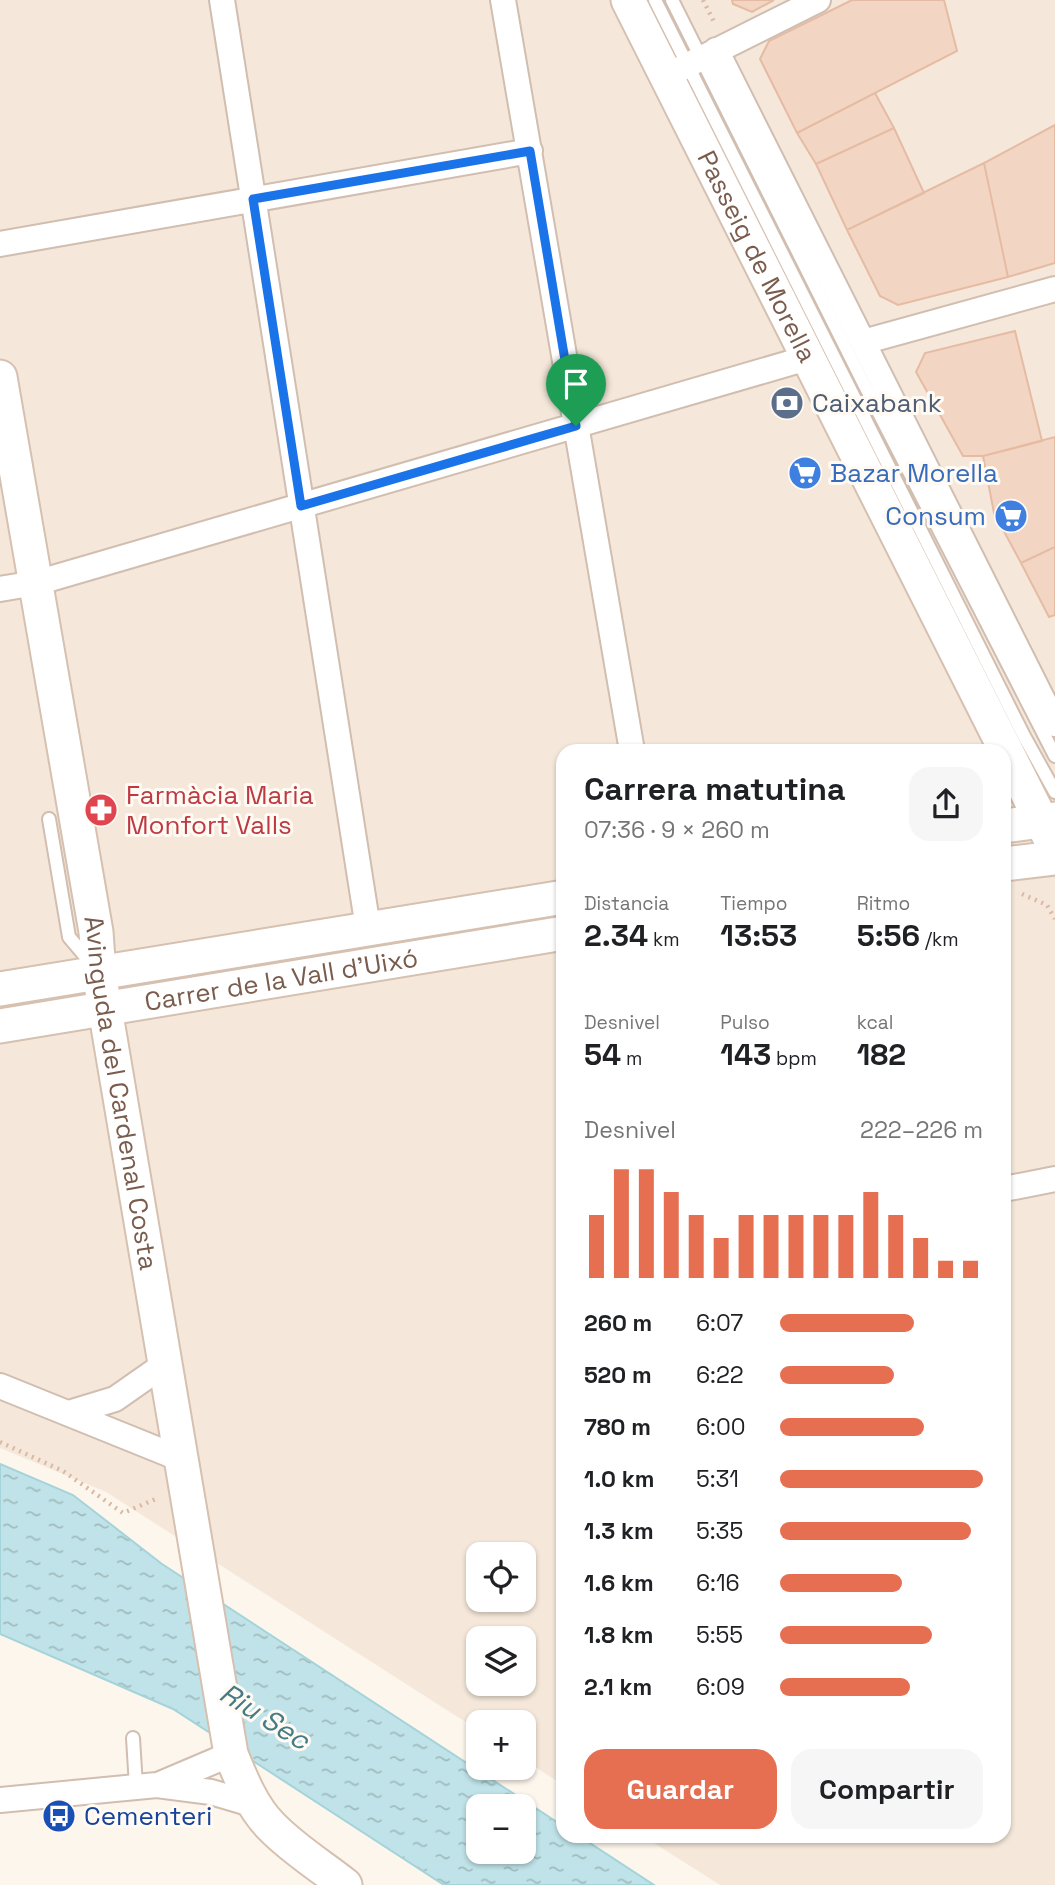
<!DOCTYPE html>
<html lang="es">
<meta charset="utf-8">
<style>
:root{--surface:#fff;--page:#f6f6f6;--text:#202124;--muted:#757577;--accent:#e76f51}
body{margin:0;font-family:"Space Grotesk",sans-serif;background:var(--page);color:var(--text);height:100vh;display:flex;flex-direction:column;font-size:26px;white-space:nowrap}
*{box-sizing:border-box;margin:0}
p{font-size:23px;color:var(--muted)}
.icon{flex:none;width:38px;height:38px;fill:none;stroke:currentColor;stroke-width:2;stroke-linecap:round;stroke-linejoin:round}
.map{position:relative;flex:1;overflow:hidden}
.drawer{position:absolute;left:556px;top:744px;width:455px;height:1099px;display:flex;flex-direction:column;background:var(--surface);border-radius:21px;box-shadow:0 2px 5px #0004}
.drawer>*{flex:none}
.controls{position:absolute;left:466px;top:1542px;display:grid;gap:14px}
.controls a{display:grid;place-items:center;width:70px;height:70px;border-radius:14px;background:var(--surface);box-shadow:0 2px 5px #0004;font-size:35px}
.pin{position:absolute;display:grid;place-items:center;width:60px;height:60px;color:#fff;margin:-72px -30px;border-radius:50% 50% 50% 0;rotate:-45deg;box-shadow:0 0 7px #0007}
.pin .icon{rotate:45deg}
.round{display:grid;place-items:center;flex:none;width:74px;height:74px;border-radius:21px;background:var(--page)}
.overview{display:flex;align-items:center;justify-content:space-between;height:119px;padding:0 28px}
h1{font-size:32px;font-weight:700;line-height:52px}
.stats{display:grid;grid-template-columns:repeat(3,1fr);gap:10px;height:119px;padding:7px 28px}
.stats div{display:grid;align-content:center}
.stats b{font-size:30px;font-weight:700}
.stats small{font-size:19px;font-weight:400}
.stats p{font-size:19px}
.chart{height:196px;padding:14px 28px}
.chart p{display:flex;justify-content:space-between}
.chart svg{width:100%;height:126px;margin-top:7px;stroke:var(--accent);stroke-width:6}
.button{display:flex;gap:14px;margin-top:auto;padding:14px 28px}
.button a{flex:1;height:80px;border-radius:21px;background:var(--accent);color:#fff;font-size:28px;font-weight:700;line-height:80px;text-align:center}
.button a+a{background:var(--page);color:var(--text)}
ul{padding:0 28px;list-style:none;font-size:23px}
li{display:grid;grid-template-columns:112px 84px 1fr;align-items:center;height:52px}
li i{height:18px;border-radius:9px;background:var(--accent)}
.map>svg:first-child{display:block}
.residential{fill:#f5e8da;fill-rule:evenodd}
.water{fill:url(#water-ripples);stroke:#a5d3da;stroke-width:2;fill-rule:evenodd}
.building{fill:#f3d5c3;stroke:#e6bba3;stroke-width:2}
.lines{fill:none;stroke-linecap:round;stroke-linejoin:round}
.lane-casing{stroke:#d1beb0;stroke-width:16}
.street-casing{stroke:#d1beb0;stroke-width:28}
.secondary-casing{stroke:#d6c0b0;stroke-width:37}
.path{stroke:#d9b8a5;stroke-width:4.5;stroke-dasharray:2 5;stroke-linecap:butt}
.lane{stroke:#fff;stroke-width:12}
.street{stroke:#fff;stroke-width:24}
.secondary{stroke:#fff;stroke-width:33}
.route-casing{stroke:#fff;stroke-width:14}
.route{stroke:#1a73e8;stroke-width:9}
.labels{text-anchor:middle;stroke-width:6;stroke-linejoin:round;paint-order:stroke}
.street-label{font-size:26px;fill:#7a5c4d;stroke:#fffaf3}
.service-label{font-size:26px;fill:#4e5e75;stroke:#fffaf3;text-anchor:start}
.shop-label{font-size:26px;fill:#366cbe;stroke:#fffaf3;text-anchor:start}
.health-label{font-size:26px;fill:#be3a42;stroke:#fffaf3;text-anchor:start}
.transit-label{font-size:26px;fill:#164399;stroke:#fffaf3;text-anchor:start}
.water-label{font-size:28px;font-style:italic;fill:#437c86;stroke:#fffaf3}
</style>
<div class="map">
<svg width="1055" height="1885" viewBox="0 0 1055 1885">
<defs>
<pattern id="water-ripples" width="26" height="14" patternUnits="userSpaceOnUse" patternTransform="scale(1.75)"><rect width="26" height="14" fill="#bfe3e8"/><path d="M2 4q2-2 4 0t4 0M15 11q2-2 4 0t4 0" fill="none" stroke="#a0bbbe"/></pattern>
</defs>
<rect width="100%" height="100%" fill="#fdf6ec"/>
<path class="residential" d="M0 0H1055V1885H720L643 1836H1004V751H564L563 1785 523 1759V1722H478V1730L106 1492 0 1448ZM478 1554H523V1600H478ZM478 1638H523V1684H478Z"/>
<path class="water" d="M0 1464 73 1495 162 1564 563 1826 564 1836H579L654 1885H444L173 1709 0 1634ZM478 1806H523V1852H478Z"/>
<path class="building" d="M732 0H774L752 12 733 4Z
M852 0H944L957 51 797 133 760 59 769 41Z
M875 93 894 128 816 164 797 133Z
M1055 125V263L1008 277 984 163Z
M894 128 924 193 847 230 816 164Z
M984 163 1008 277 898 305 880 296 847 230Z
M1015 331 1042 441 983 456H963L916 372 925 353Z
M1055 437V547L1021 563 994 513 983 456Z
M1055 547V615L1049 617 1021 563Z"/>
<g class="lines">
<defs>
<path id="lane" d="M655 0 1024 736 1055 792
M672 0 862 380 1055 756
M49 819 69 937 91 963
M133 1738 136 1786"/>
<path id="street" d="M222 0 368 928
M503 0 632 751
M716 50 1055 724
M666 76 818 0
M0 244 530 151
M863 342 1055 289
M0 589 36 583 807 358
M1004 1189 1055 1179
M0 1386 181 1459
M69 1413 115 1399 165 1364
M158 1785 231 1754
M0 1800 157 1785 211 1792 255 1805"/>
<g id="secondary">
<path id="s1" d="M628 0 1055 848"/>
<path id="s2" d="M0 377 96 932 99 973 231 1754C241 1779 252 1807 271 1826 293 1849 321 1866 345 1885"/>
<path d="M1004 826 1055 819"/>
<path d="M1004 864 1055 858"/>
<path d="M0 989 564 897"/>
<path id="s3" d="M0 1026 564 933"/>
</g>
</defs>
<use href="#lane" class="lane-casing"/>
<use href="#street" class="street-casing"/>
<use href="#secondary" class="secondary-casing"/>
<path class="path" d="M703 0 715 24
M1022 894 1047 905 1055 919
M0 1442 63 1471 123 1513 158 1498"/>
<use href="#lane" class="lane"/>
<use href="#street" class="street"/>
<use href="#secondary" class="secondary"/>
</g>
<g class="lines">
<defs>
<path id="route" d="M530 151 576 426 301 506 253 199Z"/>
</defs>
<use href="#route" class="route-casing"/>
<use href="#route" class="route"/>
</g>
<defs>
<symbol id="bank-disc" viewBox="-11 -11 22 22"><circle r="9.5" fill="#5c6f8a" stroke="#fffaf3"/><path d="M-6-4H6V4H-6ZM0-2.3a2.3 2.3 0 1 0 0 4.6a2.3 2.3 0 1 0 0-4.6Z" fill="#fff"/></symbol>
<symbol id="supermarket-disc" viewBox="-11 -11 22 22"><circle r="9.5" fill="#3f7fe0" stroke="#fffaf3"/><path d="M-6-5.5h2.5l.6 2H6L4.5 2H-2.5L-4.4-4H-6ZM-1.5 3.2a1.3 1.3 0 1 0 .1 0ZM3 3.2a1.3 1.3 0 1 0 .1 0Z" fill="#fff"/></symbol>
<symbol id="pharmacy-disc" viewBox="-11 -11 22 22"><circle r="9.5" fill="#e0444e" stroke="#fffaf3"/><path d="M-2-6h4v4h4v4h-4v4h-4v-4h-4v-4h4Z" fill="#fff"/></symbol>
<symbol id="bus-disc" viewBox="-11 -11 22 22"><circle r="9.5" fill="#1a4fb4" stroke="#fffaf3"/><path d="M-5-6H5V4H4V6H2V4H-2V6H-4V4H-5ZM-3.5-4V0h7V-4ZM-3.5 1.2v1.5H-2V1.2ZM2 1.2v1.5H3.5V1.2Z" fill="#fff"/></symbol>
</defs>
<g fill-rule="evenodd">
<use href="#bank-disc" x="768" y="384" width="38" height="38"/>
<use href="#supermarket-disc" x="786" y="454" width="38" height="38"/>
<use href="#supermarket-disc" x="992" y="497" width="38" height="38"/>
<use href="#pharmacy-disc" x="82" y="791" width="38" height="38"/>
<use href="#bus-disc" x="40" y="1797" width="38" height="38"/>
</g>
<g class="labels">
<g class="street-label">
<text dy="9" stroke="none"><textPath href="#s1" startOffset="287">Passeig de Morella</textPath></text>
<text dy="9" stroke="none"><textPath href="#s3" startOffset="285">Carrer de la Vall d'Uixó</textPath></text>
<text dy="9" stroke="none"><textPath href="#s2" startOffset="726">Avinguda del Cardenal Costa</textPath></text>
</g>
<g class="service-label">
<text x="812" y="412">Caixabank</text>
</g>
<g class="shop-label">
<text x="830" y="482">Bazar Morella</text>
<text x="986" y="525" text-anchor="end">Consum</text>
</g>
<g class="health-label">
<text x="126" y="804">Farmàcia Maria<tspan x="126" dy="30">Monfort Valls</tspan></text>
</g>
<g class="transit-label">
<text x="84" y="1825">Cementeri</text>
</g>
<g class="water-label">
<text transform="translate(265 1716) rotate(32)" y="10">Riu Sec</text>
</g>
</g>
</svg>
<div class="controls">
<a><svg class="icon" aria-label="locate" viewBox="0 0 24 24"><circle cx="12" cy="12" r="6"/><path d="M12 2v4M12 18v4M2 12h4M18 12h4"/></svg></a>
<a><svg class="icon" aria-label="layers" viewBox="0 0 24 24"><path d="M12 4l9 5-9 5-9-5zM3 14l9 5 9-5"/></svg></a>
<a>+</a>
<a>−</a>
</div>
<div class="pin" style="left:576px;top:426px;background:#1e9e55"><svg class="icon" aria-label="arrive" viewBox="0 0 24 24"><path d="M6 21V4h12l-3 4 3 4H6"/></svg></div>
<section class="drawer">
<div class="overview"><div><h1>Carrera matutina</h1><p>07:36 · 9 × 260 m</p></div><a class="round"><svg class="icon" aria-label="share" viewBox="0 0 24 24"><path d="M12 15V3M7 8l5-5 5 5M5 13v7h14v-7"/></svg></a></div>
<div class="stats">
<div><p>Distancia</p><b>2.34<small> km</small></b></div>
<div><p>Tiempo</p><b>13:53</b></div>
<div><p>Ritmo</p><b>5:56<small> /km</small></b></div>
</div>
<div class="stats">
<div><p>Desnivel</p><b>54<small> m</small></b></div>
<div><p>Pulso</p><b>143<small> bpm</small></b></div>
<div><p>kcal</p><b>182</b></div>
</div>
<div class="chart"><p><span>Desnivel</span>222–226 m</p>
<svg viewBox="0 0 160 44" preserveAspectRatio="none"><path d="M5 44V22M15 44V6M25 44V6M35 44V14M45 44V22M55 44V30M65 44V22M75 44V22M85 44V22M95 44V22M105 44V22M115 44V14M125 44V22M135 44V30M145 44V38M155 44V38"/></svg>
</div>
<ul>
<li><b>260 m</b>6:07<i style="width:66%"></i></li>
<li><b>520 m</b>6:22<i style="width:56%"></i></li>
<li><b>780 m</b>6:00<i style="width:71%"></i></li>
<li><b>1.0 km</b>5:31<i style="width:100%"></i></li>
<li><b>1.3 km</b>5:35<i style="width:94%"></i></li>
<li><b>1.6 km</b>6:16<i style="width:60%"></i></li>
<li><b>1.8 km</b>5:55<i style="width:75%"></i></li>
<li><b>2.1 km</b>6:09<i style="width:64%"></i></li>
</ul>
<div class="button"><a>Guardar</a><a>Compartir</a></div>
</section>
</div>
